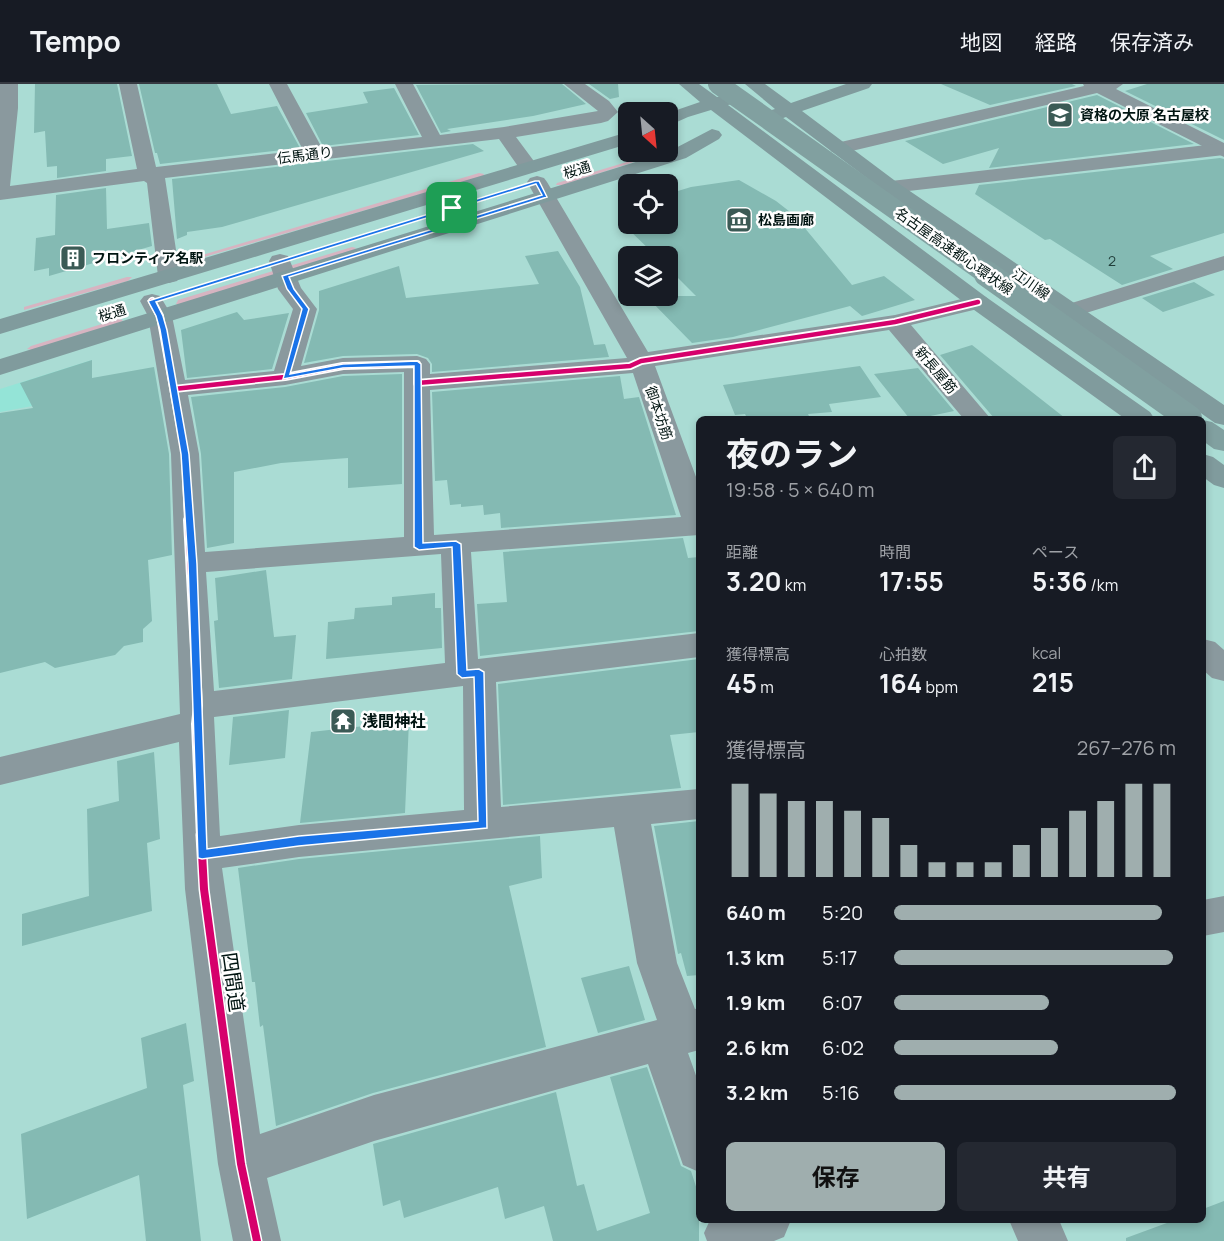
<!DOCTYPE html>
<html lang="ja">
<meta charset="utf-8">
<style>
:root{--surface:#171b24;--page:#242831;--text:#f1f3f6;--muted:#9ea1a6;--line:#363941;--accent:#9faeae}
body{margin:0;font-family:Manrope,"Noto Sans JP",sans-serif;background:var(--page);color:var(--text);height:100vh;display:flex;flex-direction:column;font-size:22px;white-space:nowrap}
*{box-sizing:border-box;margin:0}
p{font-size:20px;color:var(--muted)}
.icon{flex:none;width:33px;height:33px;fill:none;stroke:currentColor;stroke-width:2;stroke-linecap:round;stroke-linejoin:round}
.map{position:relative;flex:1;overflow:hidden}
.panel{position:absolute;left:696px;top:332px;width:510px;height:807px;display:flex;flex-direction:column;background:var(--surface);border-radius:9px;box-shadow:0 3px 9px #0003}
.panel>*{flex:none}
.needle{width:39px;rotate:153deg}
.buttons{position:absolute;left:618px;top:18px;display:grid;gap:12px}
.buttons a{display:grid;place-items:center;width:60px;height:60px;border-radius:9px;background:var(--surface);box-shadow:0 3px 9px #0003;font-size:30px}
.pin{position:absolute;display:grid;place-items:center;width:51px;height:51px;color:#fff;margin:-26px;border-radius:12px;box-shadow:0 3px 9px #0006}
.round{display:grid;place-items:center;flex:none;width:63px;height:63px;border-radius:9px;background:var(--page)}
.summary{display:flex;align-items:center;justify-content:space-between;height:102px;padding:0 30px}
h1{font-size:33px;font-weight:700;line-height:45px}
.metrics{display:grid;grid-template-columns:repeat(3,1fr);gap:9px;height:102px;padding:6px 30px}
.metrics div{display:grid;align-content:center}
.metrics b{font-size:26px;font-weight:700}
.metrics small{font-size:16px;font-weight:400}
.metrics p{font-size:16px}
.chart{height:168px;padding:12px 30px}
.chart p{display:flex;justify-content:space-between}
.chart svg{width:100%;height:108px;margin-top:6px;stroke:var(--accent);stroke-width:6}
.primary-button{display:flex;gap:12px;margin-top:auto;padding:12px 30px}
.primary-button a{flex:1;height:69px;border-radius:9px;background:var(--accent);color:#111;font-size:24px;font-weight:700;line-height:69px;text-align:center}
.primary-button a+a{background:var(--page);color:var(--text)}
ul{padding:0 30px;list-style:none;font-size:20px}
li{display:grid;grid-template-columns:96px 72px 1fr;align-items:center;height:45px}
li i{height:15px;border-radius:8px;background:var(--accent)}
header{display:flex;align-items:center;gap:36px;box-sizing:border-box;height:84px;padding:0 30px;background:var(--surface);border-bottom:2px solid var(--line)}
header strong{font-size:28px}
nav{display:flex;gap:33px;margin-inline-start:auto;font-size:21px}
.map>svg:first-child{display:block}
.built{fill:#94e4d7}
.green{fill:#d7b4c1}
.building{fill:#84bab3}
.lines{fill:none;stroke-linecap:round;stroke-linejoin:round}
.minor{fill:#8a999e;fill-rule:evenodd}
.tertiary{fill:#8a999e;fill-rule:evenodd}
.primary{fill:#809b9d;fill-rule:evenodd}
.motorway{fill:#81a0a0;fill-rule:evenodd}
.motorway-bridge-far1{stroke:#81a0a0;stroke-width:20}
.motorway-bridge{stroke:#81a0a0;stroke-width:26}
.cycleway-far2-casing{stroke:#fefefe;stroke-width:8}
.cycleway-far1-casing{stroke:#fefefe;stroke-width:10}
.cycleway-casing{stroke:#fefefe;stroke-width:11}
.cycleway-far2{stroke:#d6006c;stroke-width:4.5}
.cycleway-far1{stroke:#d6006c;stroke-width:6}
.cycleway{stroke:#d6006c;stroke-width:8}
.route{fill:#1a73e8;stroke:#fff;stroke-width:1.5;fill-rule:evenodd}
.labels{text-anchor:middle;stroke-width:5;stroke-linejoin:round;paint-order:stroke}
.far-poi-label{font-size:14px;font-weight:bold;fill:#001411;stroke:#fefefe;text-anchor:start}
.far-street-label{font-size:14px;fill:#001411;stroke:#fefefe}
.number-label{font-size:14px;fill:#213e3a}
.poi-label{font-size:16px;font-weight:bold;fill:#001411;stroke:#fefefe;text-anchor:start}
.near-street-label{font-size:20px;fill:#001411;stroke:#fefefe}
</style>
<header>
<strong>Tempo</strong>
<nav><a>地図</a><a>経路</a><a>保存済み</a></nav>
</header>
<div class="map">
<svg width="1224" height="1157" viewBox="0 0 1224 1157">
<rect width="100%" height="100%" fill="#aadcd4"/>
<path class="built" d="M92 276V311L0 328V305Z"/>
<path class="green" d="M671 66 563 101H556L557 99 660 68Z
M479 89 484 90 483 92 180 180 182 177Z
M352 163 356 164 354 166 182 220H176L178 216Z
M127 193H132L128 197 24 226V223Z
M118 235 123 236 120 239 32 266 27 265 31 262Z"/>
<path class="building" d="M35 0H117L132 72 106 75V87L57 94V82L47 83 45 47 34 49Z
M139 0H217L231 30 277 22 300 64 160 80 157 69H155Z
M562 0 586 20 533 32 447 45 451 47 441 49 416 1Z
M589 0H618L619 13 610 15Z
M941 0H1072L1076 2 990 21Z
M1147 0H1224V56L1125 7Z
M394 4 419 51 323 62 306 29 368 19 363 8Z
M1097 11 1194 60 989 84 999 64 943 80 905 57Z
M473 60 484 67 222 143 187 148V151L177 155 172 95Z
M1220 74 1224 75V149L1150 172 1173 185 1122 201 1050 155 1045 156 975 110 979 101Z
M739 96 776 117 794 131 852 201 884 192 915 216 862 232 850 222 733 253 692 259 646 212H696L668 184V172H656L623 140H668V110L691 103Z
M106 104 107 145 149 139 152 162 49 192V184L34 187 36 154 55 151 56 111Z
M558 167 580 203 594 261 605 260 609 273 432 288V280L428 274 417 270 343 272 304 279 319 226V207L399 182 406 214 539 200 525 172Z
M1194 198 1215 211 1163 228 1142 214Z
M237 228 244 236 289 229 272 285 187 294 181 246Z
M972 261 1065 334H994L940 271Z
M92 276V294L154 283 169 370 172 471 148 476 152 537 143 545V558L124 562 115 571 55 584 45 578 0 589V329L33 324 20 299Z
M860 282 881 313 829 320 832 328 808 330 810 334H747L745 330 735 331 723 301Z
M918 284 954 327 921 334H909L874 290Z
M402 290V400L348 404V374L281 379 234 388V459L207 464 201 370 191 313 285 303 343 292Z
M620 292 624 315 639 313 676 431 501 444 500 429 484 431 483 421 461 423V420L450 421 447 396 435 397 432 308Z
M683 454 688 474 699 473V547L480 572 477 520 507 518 503 468Z
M266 486 274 553 296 551 292 595 219 604 214 537 218 536 215 494Z
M435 509V524H441L442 564 326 575 328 538 354 535 355 524 392 521V513Z
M699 575V648L670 651 681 704 503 721 498 600Z
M289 626 285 674 229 681 233 633Z
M409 637 405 729 300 739 311 648Z
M154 668 160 755 147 759 152 827 22 862V830L89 812 87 725 119 717 117 677Z
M699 737V891L687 892 681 869 678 870 654 742Z
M540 752 542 794 509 802 546 963 373 1009 276 1042 263 941 260 943 255 898H252L238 784 299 775Z
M629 882 645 936 598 949 581 894Z
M186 939 194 997 183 1001 201 1157H146L139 1091 27 1135 21 1050 147 1004 141 954Z
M647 983 681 1082 691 1087 699 1112V1157H553L544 1122 505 1135 498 1103 404 1134 400 1116 383 1122 373 1060 556 1008 577 1102 584 1100 597 1147 650 1129 610 993Z
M1224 1117V1157H1126V1154L1175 1136H1203V1125Z"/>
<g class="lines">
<path class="minor" d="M0 0H18V24L10 102 137 85 119 0H137L156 83 303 66 269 0H287L322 64 422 53 395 0H413L440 51 504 43 598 27 564 0H585L609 17 618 28 608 37 601 39 516 53 539 84 536 88H522L499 55 165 94 180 192 177 197 169 199 161 197 158 192 147 99 144 97 0 116Z
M1083 0H1123L1116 5 1224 59V73L1097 9 839 70 832 68 829 64 832 60 1084 2Z
M537 92 544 94 547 98 648 268 895 231 978 211 986 213 990 218 986 223 911 241 990 334H963L889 246 655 282 699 401V451L471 468 478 575 699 549V573L496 598 501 723 699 705V735L651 740 677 879 695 925 699 924V966L688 969 699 1000V1088L683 1081 648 980 374 1057 267 1094 281 1157H233L218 1080 185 805 179 658 0 701V673L180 630 171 370 148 232 140 217 144 212 152 210 160 212 172 232 185 296 274 287 293 225 278 205 269 177 272 172 280 170 288 172 301 204 317 225 301 282 343 274 417 272 426 275 430 280V290L627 274 527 98 530 94ZM404 288V453L205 468 199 370 188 311 285 301 343 290ZM633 289 681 433 434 451 430 306ZM441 470 445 579 214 607 206 488ZM463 602 464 726 299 741 220 752 214 633ZM614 743 637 879 657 936 374 1011 260 1050 222 784 299 773Z
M1224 172V186L1070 234 1062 232 1058 227 1062 222Z
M1203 555 1215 558 1224 566V597L1212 594 1203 586Z
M1224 812V848L1203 852V816Z
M710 1136H791L784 1153 774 1157H707L704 1149Z
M1009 1136H1059L1068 1157H1018Z"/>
<path class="tertiary" d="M1224 59V71L891 109 884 107 881 103 884 99 891 97Z"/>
<path class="primary" d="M679 0H699L717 13 731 10 737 11 740 15 737 19 728 21 986 213 1150 328 1154 334H1124L970 223 711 26 688 33 668 42V29L700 18Z
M745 0H765L791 19 846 0H872L869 4 802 27 898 99 1224 321V341L1215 339 884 107 786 33 772 38 765 36 763 32 765 28 775 25Z
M712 45 719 47 722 51 719 55 686 74 0 291V275L668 68Z
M628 48V60L0 250V235Z
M1203 370 1213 373 1224 381V404L1214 401 1203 393Z"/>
<path class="motorway" d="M1203 336 1212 338 1224 346V367L1214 365 1203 357Z"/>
<path class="motorway-bridge-far1" d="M718 0 989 192"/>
<path class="motorway-bridge" d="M987 190 1189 334"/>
<defs>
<path id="cycleway-far2" d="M152 217 160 232 185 370 188 437
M174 305 285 293 343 282 417 280V299L630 282 641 277 895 238 978 218"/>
<path id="cycleway-far1" d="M188 436 198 622 196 640 201 753"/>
<path id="cycleway" d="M201 751 204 805 241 1080 257 1157"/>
</defs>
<use href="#cycleway-far2" class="cycleway-far2-casing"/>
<use href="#cycleway-far1" class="cycleway-far1-casing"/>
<use href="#cycleway" class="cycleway-casing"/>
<use href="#cycleway-far2" class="cycleway-far2"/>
<use href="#cycleway-far1" class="cycleway-far1"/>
<use href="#cycleway" class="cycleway"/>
</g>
<path class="route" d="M535 97H539L547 113 289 193 294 205 309 225 290 290 343 280 417 277 421 280 423 459 456 457 461 460 467 586 479 585 484 588 487 744 299 762 202 775 198 774 188 480 181 370 160 246 156 232 148 217ZM536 100 542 111 282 192 287 205 302 225 283 295 343 284 414 282V463L419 466 452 463 457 590 462 594 474 593 478 737 299 752 207 765 197 480 189 370 167 246 163 232 156 218Z"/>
<defs>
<symbol id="school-square" viewBox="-11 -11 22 22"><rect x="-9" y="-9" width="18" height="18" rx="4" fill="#3b5a55" stroke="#fefefe"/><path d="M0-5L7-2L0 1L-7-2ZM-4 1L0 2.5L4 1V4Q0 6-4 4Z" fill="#fff"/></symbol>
<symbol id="museum-square" viewBox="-11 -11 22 22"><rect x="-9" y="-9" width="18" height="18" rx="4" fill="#3b5a55" stroke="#fefefe"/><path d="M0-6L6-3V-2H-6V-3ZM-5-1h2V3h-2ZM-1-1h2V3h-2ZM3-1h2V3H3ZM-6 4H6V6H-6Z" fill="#fff"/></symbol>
<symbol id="building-square" viewBox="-11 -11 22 22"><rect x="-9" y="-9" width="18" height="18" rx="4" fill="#3b5a55" stroke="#fefefe"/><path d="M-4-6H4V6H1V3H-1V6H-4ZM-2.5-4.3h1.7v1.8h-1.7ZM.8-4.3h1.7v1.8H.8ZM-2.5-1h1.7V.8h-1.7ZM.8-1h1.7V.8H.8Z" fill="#fff"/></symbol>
<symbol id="temple-square" viewBox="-11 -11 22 22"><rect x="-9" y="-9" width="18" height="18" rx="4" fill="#3b5a55" stroke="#fefefe"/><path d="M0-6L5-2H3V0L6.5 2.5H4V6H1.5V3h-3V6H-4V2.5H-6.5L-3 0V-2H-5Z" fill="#fff"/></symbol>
</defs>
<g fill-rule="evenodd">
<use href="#school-square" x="1045" y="16" width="30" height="30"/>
<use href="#museum-square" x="724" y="121" width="30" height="30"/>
<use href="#building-square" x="58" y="159" width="30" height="30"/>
<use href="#temple-square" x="328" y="622" width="30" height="30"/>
</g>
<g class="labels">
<g class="far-poi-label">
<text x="1080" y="36">資格の大原 名古屋校</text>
<text x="758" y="141">松島画廊</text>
<text x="92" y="179">フロンティア名駅</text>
</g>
<g class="far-street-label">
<text transform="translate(305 71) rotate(-7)" y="5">伝馬通り</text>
<text transform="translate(577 86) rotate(-17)" y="5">桜通</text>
<text transform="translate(954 167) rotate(35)" y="5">名古屋高速都心環状線</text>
<text transform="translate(1031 200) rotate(35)" y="5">江川線</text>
<text transform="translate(112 229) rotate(-17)" y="5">桜通</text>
<text transform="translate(936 286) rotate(50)" y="5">新長屋筋</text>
<text transform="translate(659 329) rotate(71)" y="5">御本坊筋</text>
</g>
<g class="number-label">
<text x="1112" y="182">2</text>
</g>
<g class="poi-label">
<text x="362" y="643">浅間神社</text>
</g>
<g class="near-street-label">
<text transform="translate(233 898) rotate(82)" y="7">四間道</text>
</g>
</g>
</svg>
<div class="buttons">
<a><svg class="needle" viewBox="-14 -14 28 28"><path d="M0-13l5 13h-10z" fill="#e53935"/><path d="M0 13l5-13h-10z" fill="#9ea1a6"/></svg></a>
<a><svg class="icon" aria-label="locate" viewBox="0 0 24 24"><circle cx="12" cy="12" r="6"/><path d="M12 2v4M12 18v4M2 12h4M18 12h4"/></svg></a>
<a><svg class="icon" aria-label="layers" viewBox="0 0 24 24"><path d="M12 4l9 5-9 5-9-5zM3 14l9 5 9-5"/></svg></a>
</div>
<div class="pin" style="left:452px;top:124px;background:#1e9e55"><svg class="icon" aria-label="arrive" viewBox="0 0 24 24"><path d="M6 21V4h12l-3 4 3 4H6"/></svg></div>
<section class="panel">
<div class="summary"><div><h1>夜のラン</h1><p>19:58 · 5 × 640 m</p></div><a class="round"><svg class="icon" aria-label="share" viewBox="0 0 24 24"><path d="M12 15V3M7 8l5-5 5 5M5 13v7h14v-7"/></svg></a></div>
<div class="metrics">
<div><p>距離</p><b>3.20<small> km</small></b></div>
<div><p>時間</p><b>17:55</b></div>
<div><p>ペース</p><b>5:36<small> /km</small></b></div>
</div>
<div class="metrics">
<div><p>獲得標高</p><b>45<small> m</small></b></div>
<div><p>心拍数</p><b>164<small> bpm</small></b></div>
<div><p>kcal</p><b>215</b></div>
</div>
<div class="chart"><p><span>獲得標高</span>267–276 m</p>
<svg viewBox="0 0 160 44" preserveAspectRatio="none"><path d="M5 44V6M15 44V10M25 44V13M35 44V13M45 44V17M55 44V20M65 44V31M75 44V38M85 44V38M95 44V38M105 44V31M115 44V24M125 44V17M135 44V13M145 44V6M155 44V6"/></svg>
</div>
<ul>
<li><b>640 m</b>5:20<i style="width:95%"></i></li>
<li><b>1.3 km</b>5:17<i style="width:99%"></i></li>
<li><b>1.9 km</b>6:07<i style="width:55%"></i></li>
<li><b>2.6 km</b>6:02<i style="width:58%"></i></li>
<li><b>3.2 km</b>5:16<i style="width:100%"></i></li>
</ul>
<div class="primary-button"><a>保存</a><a>共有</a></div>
</section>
</div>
